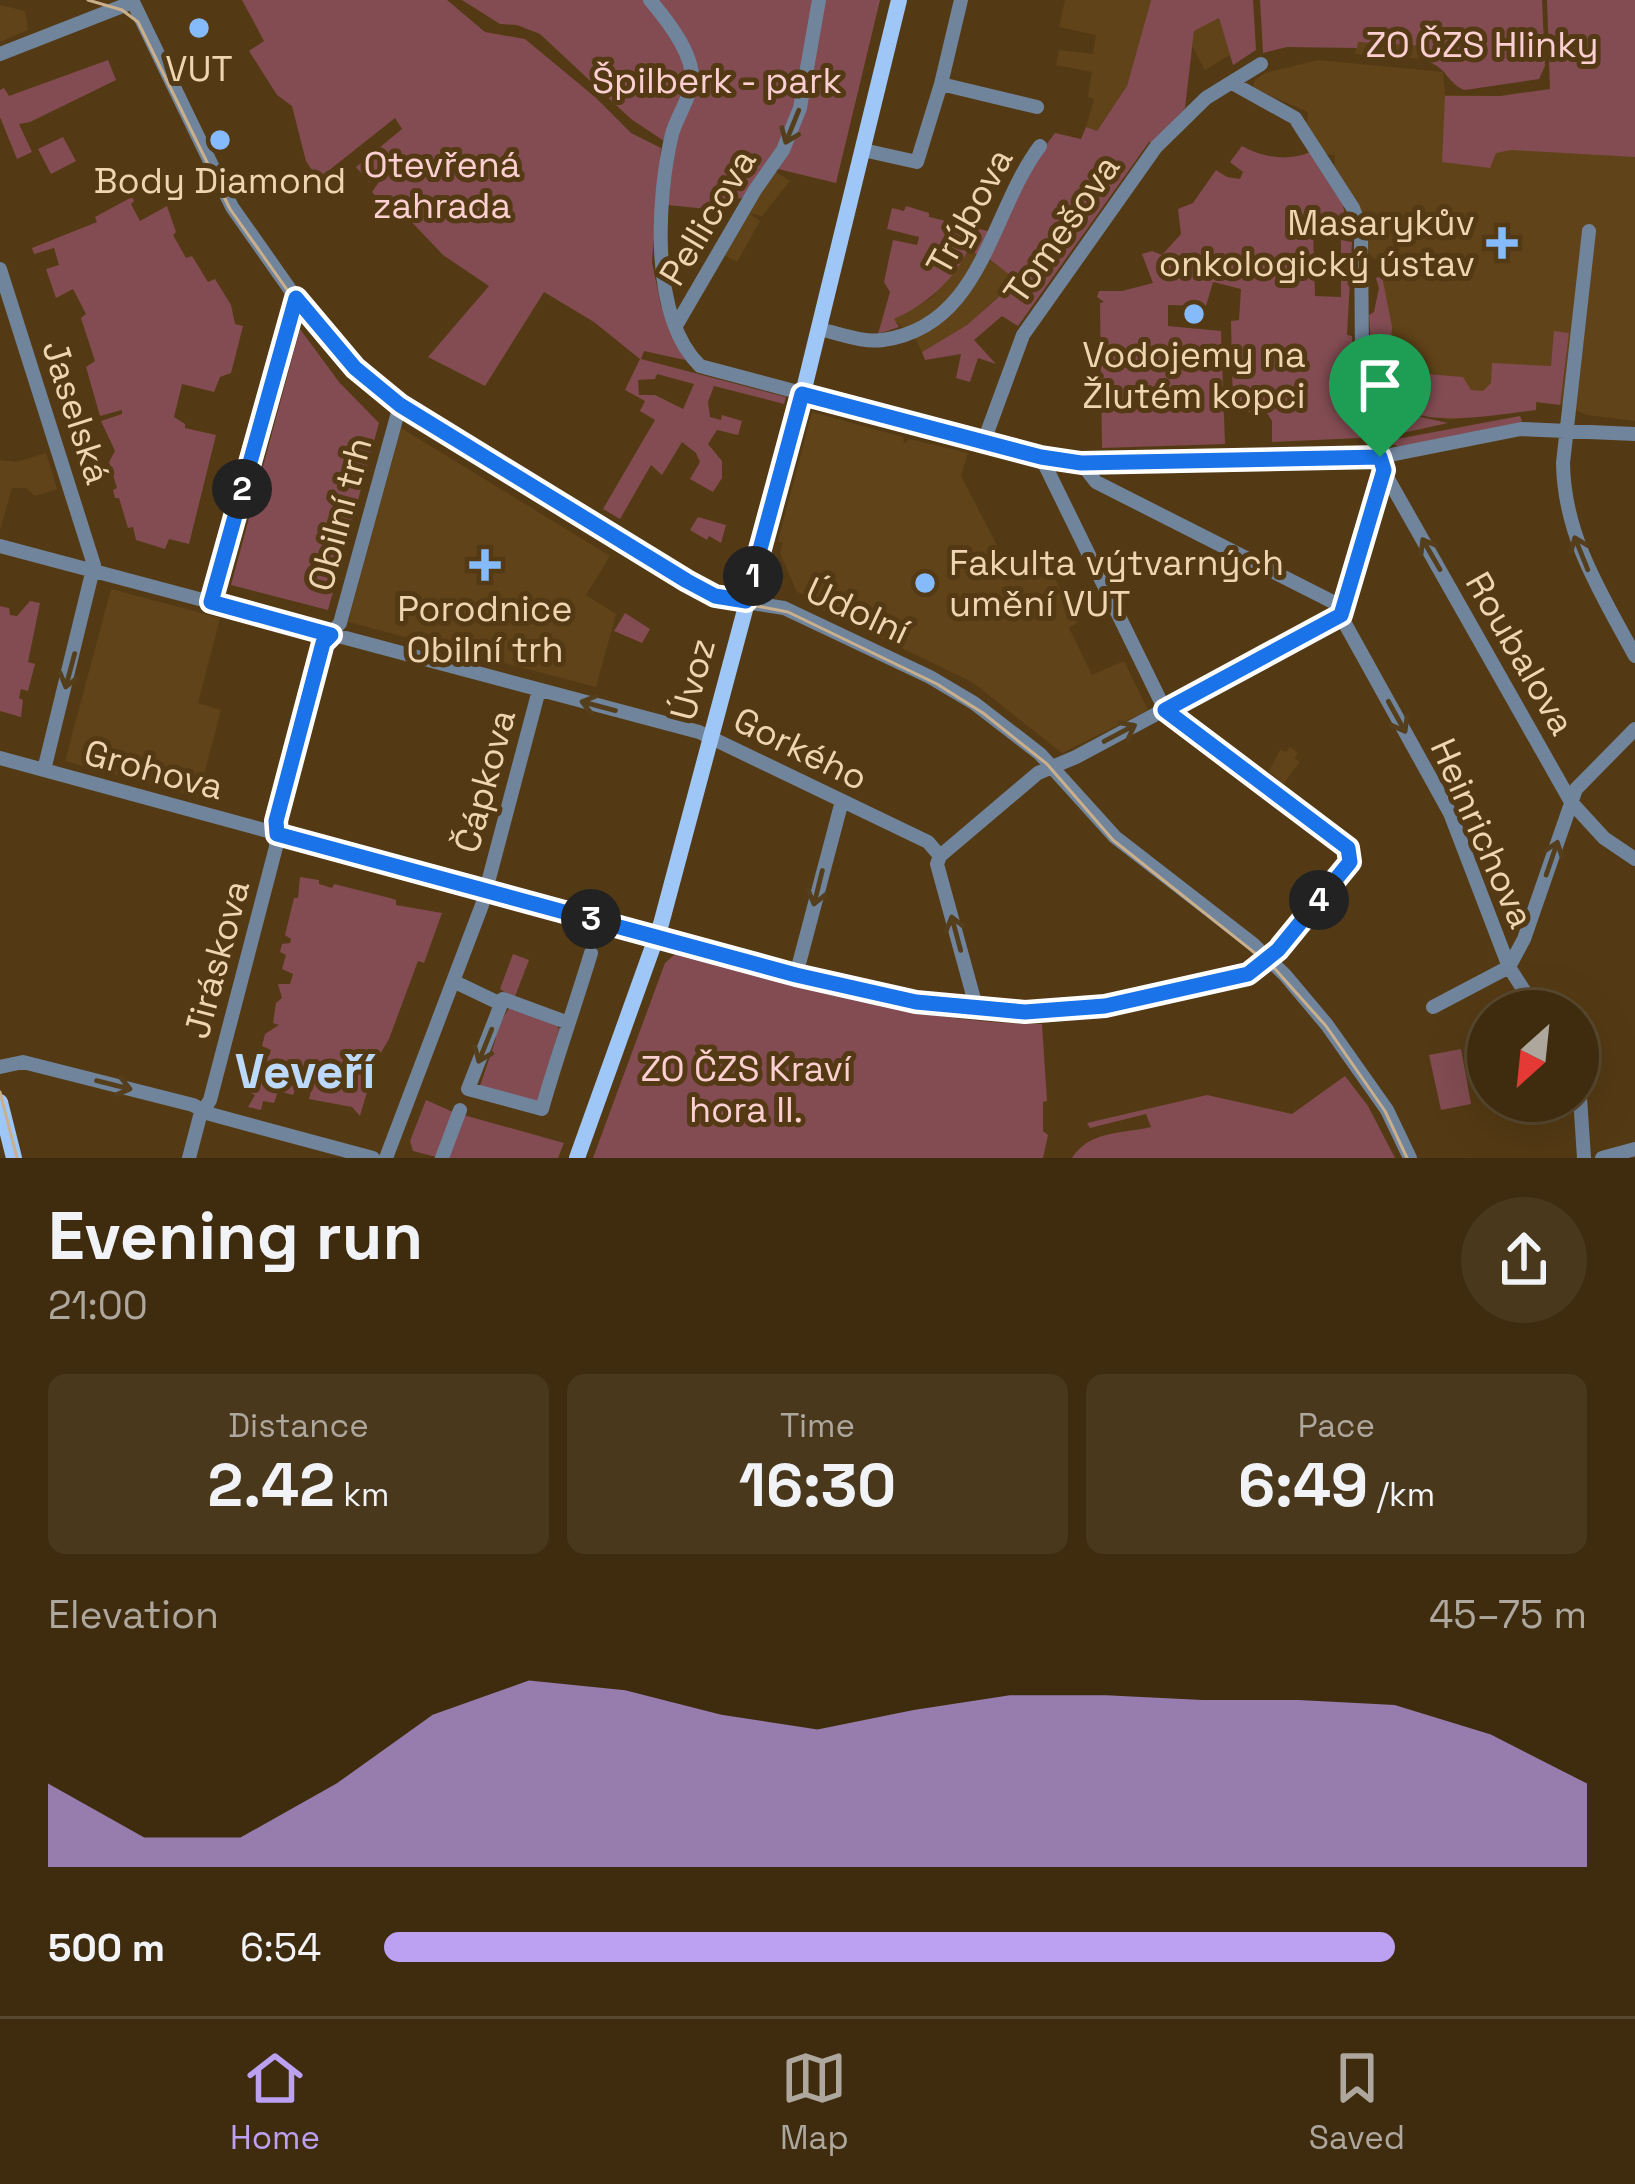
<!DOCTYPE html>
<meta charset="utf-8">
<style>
:root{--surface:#3f2c0f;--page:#4a381d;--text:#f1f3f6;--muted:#ada79e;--line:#58482f;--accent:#bca0f2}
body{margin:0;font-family:"Space Grotesk",sans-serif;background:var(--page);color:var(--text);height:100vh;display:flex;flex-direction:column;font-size:45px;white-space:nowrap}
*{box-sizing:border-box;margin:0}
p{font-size:39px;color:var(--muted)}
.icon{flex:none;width:66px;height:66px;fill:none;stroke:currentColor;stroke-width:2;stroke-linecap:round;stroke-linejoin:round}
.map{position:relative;height:1158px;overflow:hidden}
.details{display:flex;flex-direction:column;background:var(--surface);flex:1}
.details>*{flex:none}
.needle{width:78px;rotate:207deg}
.controls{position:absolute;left:1467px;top:990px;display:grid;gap:24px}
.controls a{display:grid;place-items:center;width:132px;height:132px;border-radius:50%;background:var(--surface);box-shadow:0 12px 48px #0002,0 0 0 3px var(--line);font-size:60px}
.pin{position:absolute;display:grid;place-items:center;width:102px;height:102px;color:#fff;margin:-123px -51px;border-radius:50% 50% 50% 0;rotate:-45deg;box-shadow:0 0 12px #0007}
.pin .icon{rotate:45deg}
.km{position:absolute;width:60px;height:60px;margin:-30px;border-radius:50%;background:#222;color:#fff;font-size:33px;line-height:60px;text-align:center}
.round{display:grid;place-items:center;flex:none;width:126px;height:126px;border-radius:63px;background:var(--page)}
.overview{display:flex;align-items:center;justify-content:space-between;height:204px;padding:0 48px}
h1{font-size:66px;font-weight:700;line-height:90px}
.metrics{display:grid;grid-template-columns:repeat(3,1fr);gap:18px;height:204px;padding:12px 48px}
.metrics div{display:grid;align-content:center;border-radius:18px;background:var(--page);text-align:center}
.metrics b{font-size:60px;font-weight:700}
.metrics small{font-size:33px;font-weight:400}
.metrics p{font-size:33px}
.chart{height:336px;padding:24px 48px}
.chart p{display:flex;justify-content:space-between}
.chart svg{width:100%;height:216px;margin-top:12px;fill:var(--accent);opacity:.7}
ul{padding:0 48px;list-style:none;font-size:39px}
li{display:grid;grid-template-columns:192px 144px 1fr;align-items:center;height:90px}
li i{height:30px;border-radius:15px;background:var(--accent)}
.tabs{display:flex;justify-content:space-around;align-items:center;height:168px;border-top:3px solid var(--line);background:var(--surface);font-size:33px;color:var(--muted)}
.tabs a{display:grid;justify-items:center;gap:6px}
.tabs .active{color:var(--accent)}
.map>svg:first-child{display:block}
.built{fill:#604318}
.green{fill:#824c52;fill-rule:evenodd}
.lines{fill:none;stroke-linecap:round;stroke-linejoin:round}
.minor{stroke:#70849c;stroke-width:14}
.major{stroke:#9ec6f7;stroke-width:16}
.tram{stroke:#caaf8c;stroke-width:3}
.oneway{stroke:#553e1b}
.route-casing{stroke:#fff;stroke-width:24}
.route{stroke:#1a73e8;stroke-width:15}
.poi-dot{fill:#86bbfb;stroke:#543a14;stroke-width:4.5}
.labels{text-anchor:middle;stroke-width:10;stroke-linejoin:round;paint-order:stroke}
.park-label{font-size:36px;fill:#fccfd2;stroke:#543a14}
.poi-label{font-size:36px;fill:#f0d5b3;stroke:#543a14}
.street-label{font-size:36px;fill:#f0d5b3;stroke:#543a14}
.district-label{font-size:48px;font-weight:bold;fill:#bcdafe;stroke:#543a14}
</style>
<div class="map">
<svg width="1635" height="1158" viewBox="0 0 1635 1158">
<rect width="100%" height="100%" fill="#543a14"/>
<path class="built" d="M1065 0H1151L1127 86 1096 132 1086 127 1094 99 1088 97 1092 72 1056 65 1059 50 1093 54 1096 35 1059 27Z
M0 5 25 11 28 30 0 42Z
M1219 18 1230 55 1205 70 1192 46 1194 31Z
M1357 42 1426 46 1425 59 1355 54Z
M1318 60 1443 72 1445 95 1500 96 1635 146V421L1587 415 1563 405 1537 402 1536 410 1448 420 1399 406 1384 397 1377 383 1369 315 1374 312 1379 288 1376 278 1382 276 1384 264 1370 256 1366 230 1334 167 1335 155 1326 154 1306 132 1308 112 1253 88 1255 80 1265 73Z
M776 172 790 181 762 216 749 213 760 221 737 262 724 255 757 197Z
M971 248 1011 275 1003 292 967 325 922 352 916 340 893 319 931 298Z
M812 412 903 437 904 444 909 439 968 453 961 476 1002 555 1008 553 1020 573 1046 561 1077 623 1069 628 1092 675 1124 661 1148 710 1062 753 972 682 806 602 808 597 797 592 780 553 783 543 778 541Z
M401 428 610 556 586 595 616 614 596 687 348 622Z
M46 453 57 489 35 496 26 488H12L0 530V460L16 462Z
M111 589 220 618 198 703 221 710 198 797 65 761Z
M1290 747 1298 753 1294 758 1300 762 1283 784 1269 771 1280 750 1286 752Z"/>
<path class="green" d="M242 0H447L485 32 525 39 595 97 631 133 661 148 652 262 661 306 685 360 644 351 641 359 786 397 784 404 714 386 708 402 710 417 721 420 722 415 742 421 738 435 717 430 708 444 722 461V478L713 492 690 479 700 462 696 453 682 442 662 475 651 465 620 519 603 509 655 420 640 411 645 401 625 390 640 359 594 322 544 292 485 386 428 357 489 286 443 255 403 213 394 219 372 192 381 179 378 176 369 182 356 167 402 129 395 118 318 179 306 161 292 106 277 95 249 51 264 41ZM657 374 694 384 683 409 655 395H639L638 380 655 379Z
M462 0H813L794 104 780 142 744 197 707 209 668 205 673 147 631 119 540 34 517 25 500 24Z
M824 0H880L836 183 778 169 805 111Z
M1151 0H1253L1256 50 1233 65 1219 18 1194 31 1185 108 1153 143 1149 142 1018 326 1002 316 974 340 996 364 978 358 970 382 956 378 961 354 925 360 922 352 967 325 1003 293 1002 287 1010 275 989 259 1028 169 1055 133 1081 139 1086 127 1097 131 1127 86Z
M1260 0H1542L1545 66 1539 79 1465 90C1448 85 1446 65 1425 61V46L1358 42 1357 48 1287 47 1263 53Z
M1547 0H1635V157L1511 150 1496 153 1490 168 1442 162 1445 96H1500L1550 89Z
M108 60 116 80 30 122 19 124 32 152 17 159 0 117V90L4 88 9 96Z
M63 137 76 161 51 174 38 149Z
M1242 146C1261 157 1289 162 1310 152L1342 201 1348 228 1313 230 1315 296 1341 297V240L1352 242 1347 335 1352 336 1360 438 1272 442V421L1267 413 1236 411 1233 406 1231 321 1239 320 1241 289 1213 282 1206 306 1168 305V326L1221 331 1225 444 1102 448 1100 303 1104 302 1097 297 1099 291H1122L1153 283 1142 254 1152 251 1162 255 1181 234 1178 209 1193 203 1216 170 1227 177 1240 179 1243 172 1230 162Z
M132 197 134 201 131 204 140 221 167 206 176 232 173 235 186 258 192 256 208 282 215 279 231 305 235 324 243 326 231 373 220 377 214 392 182 384 174 417 185 424V428L216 435 189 544 169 539 165 549 136 540 133 527 128 528 119 498H115L113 490 117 488 109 462 115 451 101 421 122 414V410L100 416 86 367 95 361 81 318 86 314 73 289 56 298 46 269 59 265 54 248 34 254 32 248 97 222 95 217Z
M906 206 929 213V217L992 232 977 255 971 248 968 250C955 279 926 305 894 319L899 327 878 334 890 292 884 282 893 240 917 245 919 237 887 229 892 208 904 211Z
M1382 276 1392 327 1390 371 1463 377 1471 390 1483 391 1491 383 1492 363 1551 366 1554 331 1569 333 1560 405 1536 402V410C1496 414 1405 434 1381 391 1369 370 1371 338 1369 315L1374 312 1379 288 1376 278Z
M300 329 339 382 379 423 328 610 231 585Z
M1385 401 1416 416 1448 423 1398 434Z
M1520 416 1522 421 1517 424 1399 447 1393 444 1397 439Z
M698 517 726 525 721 543 709 536 707 540 690 530Z
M30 601 40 603 28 662 35 664 28 691 21 689 19 698 23 700 21 717 0 711V606L9 608 10 615 17 616Z
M625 613 650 629 642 643 614 631Z
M300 877 319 880V884L332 888 334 884 390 898 396 900V905L442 913 424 963 418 961 389 1039 376 1061 360 1116 352 1107 309 1099 312 1087 297 1083 293 1095 278 1091 274 1103 263 1101 261 1110 248 1107 255 1095 251 1093 263 1055 269 1056 271 1050 262 1046 265 1034 279 1025 273 1023 276 1003 282 998 278 984H290L293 974 282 969 286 955 280 952 282 944 290 943 291 939 285 935 294 898H298Z
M513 954 529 960 514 999 500 989Z
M682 954C800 985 919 1024 1042 1024L1047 1101 1043 1102V1131L1048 1135 1043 1158H593L665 963 674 955Z
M509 1008 556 1024 559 1029 537 1103 480 1086 496 1038 494 1033Z
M1461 1049 1471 1104 1441 1110 1429 1055Z
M1345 1076 1368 1106 1395 1158H1072C1090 1130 1122 1134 1151 1127L1146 1114 1090 1128 1087 1123 1207 1095 1292 1114Z
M426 1100 453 1112 564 1143 558 1158H440L413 1151 410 1141Z"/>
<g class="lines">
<path class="minor" d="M132 0 232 207 296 298 355 368 419 419 701 590 725 599 784 608 930 677 974 703 1040 754 1115 837 1253 944 1285 975 1327 1025 1387 1110 1410 1158
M650 0C667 20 694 54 692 81 690 99 677 116 672 134 657 197 649 316 700 366L1041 457 1101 464 1380 457 1521 429 1635 434
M0 54 133 2
M1232 83 1295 118 1353 208 1361 230 1362 359 1383 470 1571 802 1604 838 1635 859
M941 84 1037 107
M863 150 917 162 941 84 961 0
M1589 231 1563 463C1564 536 1601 593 1635 656
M0 269 94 565 44 770
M677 324 755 190 783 150 800 108 819 0
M819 329C838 333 863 343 883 340 983 326 990 212 1040 146
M984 441 1023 335 1156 147 1206 98 1261 64
M1081 463 1096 482 1333 602 1450 813 1509 967 1537 1011
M0 546 699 732 928 842 940 856
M211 603 296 298
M0 758 796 975C936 1006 1047 1027 1189 990 1211 984 1241 981 1259 967 1295 940 1322 897 1350 863L1348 847 1165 710 1041 457
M796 975 842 801
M455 982 501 1004
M1433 1007 1509 967 1524 939 1576 789 1635 729
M977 1010 937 864 940 856 1038 773 1076 757 1341 615 1383 470
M566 1022 503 999 468 1089 542 1109C557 1056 575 1006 591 953
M0 1067 23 1062 193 1105 210 1114 373 1158
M1578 1067 1584 1158
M189 1158 200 1116 210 1100 276 847V821L323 643 340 623 400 405
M386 1158 482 905 539 690
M442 1158 460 1110
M1602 1158 1635 1149"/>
<path class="major" d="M0 1102 14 1158
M577 1158 661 924 803 393 899 0"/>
<path class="tram" d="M88 0 122 10 138 22 230 209 295 301 364 380 418 421 710 597 788 612 937 684 983 713 1047 764 1113 840 1275 969 1326 1026 1385 1111 1407 1158
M0 1092 17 1158"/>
</g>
<defs><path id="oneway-shaft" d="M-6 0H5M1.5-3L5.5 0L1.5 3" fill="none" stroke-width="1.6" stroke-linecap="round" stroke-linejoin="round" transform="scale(3)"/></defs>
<g class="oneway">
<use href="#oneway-shaft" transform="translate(792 127) rotate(112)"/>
<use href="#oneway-shaft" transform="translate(1581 553) rotate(-112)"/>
<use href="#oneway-shaft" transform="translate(1431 554) rotate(-120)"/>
<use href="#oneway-shaft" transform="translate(70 671) rotate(105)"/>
<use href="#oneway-shaft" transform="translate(598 706) rotate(-165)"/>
<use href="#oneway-shaft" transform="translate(1397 717) rotate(61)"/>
<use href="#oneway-shaft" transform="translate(1120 733) rotate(-28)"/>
<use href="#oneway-shaft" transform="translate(1552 858) rotate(-71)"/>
<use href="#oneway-shaft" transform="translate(818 888) rotate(104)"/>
<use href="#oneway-shaft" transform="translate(956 933) rotate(-105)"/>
<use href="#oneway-shaft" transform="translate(485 1046) rotate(112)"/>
<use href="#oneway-shaft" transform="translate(114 1085) rotate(14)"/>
</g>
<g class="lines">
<defs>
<path id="route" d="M296 298 355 368 400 405 687 581 715 596 746 601 802 394 1041 457 1081 463 1380 457 1384 470 1341 615 1165 710 1348 848 1350 862 1278 950 1248 974 1105 1006 1025 1012 916 1002 796 975 277 834 276 821 323 643 331 635 211 602Z"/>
</defs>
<use href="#route" class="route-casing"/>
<use href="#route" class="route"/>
</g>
<g class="poi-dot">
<circle cx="199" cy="28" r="12"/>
<circle cx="220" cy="140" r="12"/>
<path d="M1496 225h12v12h12v12h-12v12h-12v-12h-12v-12h12z"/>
<circle cx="1194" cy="314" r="12"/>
<path d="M479 547h12v12h12v12h-12v12h-12v-12h-12v-12h12z"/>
<circle cx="925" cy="583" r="12"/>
</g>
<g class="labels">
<g class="park-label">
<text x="1482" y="57">ZO ČZS Hlinky</text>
<text x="717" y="93">Špilberk - park</text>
<text x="442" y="177">Otevřená<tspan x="442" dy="41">zahrada</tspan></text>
<text x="746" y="1081">ZO ČZS Kraví<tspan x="746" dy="41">hora II.</tspan></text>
</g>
<g class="poi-label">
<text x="199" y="81">VUT</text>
<text x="220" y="193">Body Diamond</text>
<text x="1475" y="235" text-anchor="end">Masarykův<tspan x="1475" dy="41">onkologický ústav</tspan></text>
<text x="1194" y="367">Vodojemy na<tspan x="1194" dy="41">Žlutém kopci</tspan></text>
<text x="949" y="575" text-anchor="start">Fakulta výtvarných<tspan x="949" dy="41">umění VUT</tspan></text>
<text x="485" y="621">Porodnice<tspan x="485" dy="41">Obilní trh</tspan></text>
</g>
<g class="street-label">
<text transform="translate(969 211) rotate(-61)" y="13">Trýbova</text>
<text transform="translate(707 217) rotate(-59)" y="13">Pellicova</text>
<text transform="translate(1061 229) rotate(-55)" y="13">Tomešova</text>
<text transform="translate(77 412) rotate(72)" y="13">Jaselská</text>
<text transform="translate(339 514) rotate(-75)" y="13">Obilní trh</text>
<text transform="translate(858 610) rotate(25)" y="13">Údolní</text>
<text transform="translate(1521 653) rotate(60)" y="13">Roubalova</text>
<text transform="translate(692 679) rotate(-75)" y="13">Úvoz</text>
<text transform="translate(801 748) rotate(26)" y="13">Gorkého</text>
<text transform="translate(154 769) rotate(15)" y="13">Grohova</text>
<text transform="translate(484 781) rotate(-75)" y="13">Čápkova</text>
<text transform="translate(1483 833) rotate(66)" y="13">Heinrichova</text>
<text transform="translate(216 959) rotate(-75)" y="13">Jiráskova</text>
</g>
<g class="district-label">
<text x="305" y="1088">Veveří</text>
</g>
</g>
</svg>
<div class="controls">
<a><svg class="needle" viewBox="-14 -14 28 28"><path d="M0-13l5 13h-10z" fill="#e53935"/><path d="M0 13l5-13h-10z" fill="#ada79e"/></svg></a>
</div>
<div class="pin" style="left:1380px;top:457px;background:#1e9e55"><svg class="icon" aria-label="arrive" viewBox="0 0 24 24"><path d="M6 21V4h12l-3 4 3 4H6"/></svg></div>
<b class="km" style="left:753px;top:576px">1</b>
<b class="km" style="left:242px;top:489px">2</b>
<b class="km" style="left:591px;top:919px">3</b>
<b class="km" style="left:1319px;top:900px">4</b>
</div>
<section class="details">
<div class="overview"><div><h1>Evening run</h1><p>21:00</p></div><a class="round"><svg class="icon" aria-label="share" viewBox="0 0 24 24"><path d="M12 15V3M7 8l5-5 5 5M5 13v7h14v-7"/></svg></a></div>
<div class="metrics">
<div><p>Distance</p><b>2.42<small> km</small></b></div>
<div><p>Time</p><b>16:30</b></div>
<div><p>Pace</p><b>6:49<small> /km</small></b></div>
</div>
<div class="chart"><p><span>Elevation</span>45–75 m</p>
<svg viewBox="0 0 160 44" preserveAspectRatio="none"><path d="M0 44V27L10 38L20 38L30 27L40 13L50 6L60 8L70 13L80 16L90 12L100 9L110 9L120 10L130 10L140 11L150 17L160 27V44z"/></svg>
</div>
<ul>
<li><b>500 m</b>6:54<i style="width:84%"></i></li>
</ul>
</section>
<nav class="tabs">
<a class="active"><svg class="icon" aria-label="home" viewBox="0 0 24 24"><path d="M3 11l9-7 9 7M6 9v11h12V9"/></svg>Home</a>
<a><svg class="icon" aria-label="map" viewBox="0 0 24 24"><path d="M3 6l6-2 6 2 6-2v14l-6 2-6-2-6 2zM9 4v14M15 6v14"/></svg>Map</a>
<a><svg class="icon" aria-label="saved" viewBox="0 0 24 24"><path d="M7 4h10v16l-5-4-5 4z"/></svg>Saved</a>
</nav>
